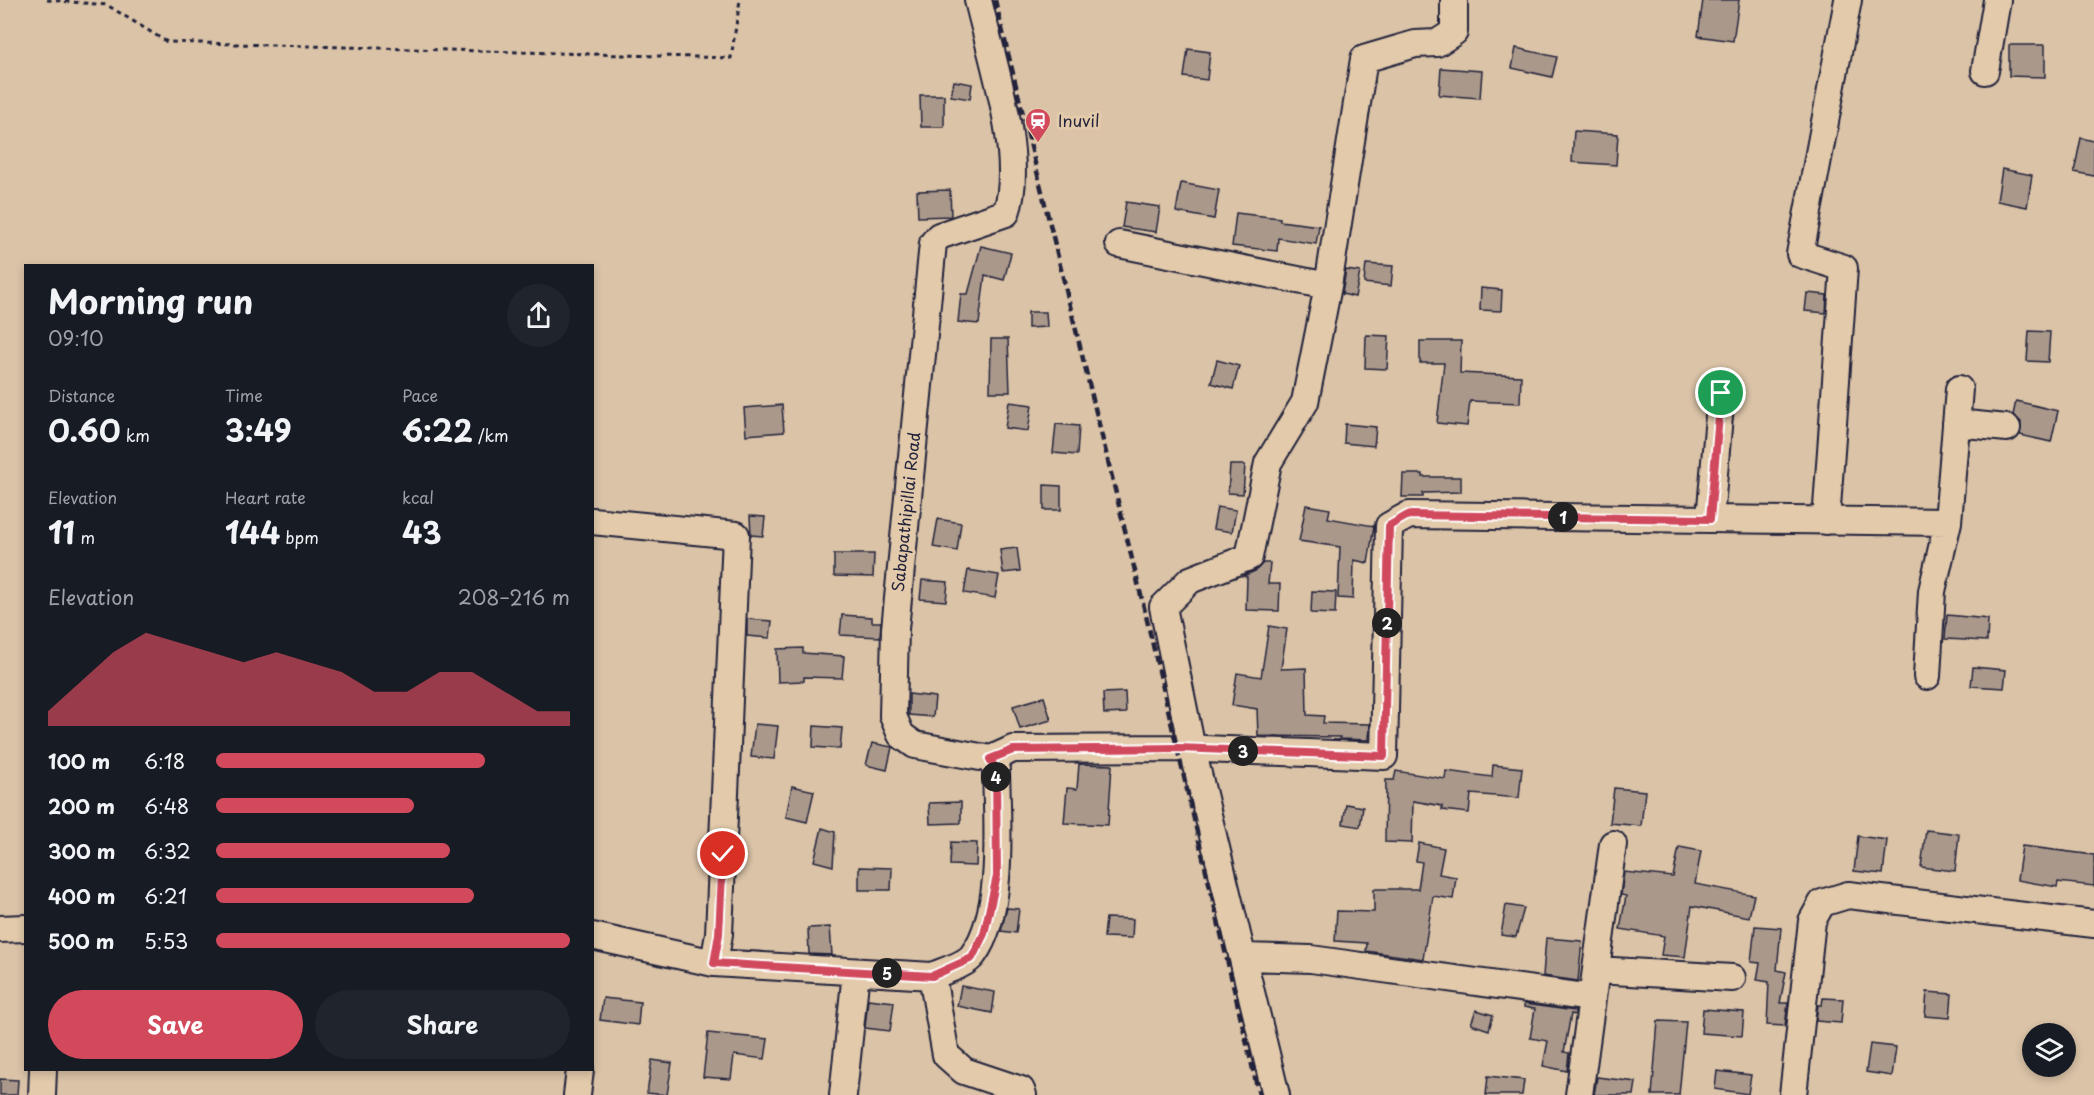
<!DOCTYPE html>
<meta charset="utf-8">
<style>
:root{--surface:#171b24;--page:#20242c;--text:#f1f3f6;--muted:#9ea1a6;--accent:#d1495b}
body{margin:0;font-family:"Playpen Sans",sans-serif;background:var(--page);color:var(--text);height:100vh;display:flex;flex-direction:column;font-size:22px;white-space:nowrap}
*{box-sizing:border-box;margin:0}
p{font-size:20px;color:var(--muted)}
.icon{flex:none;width:33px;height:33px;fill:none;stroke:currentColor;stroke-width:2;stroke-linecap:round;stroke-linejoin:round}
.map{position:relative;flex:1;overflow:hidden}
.panel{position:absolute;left:24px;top:264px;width:570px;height:807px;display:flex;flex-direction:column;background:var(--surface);border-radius:0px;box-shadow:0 3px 9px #0003}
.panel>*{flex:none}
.tools{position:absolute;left:2022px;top:1023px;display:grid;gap:12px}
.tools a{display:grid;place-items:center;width:54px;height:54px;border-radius:50%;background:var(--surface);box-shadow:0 3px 9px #0003;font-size:30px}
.pin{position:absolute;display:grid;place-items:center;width:51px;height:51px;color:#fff;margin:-26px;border:3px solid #fff;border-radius:50%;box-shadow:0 2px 6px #0007}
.km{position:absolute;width:30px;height:30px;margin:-15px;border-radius:50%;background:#222;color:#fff;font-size:16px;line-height:30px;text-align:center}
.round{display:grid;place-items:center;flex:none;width:63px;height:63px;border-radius:32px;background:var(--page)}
.headline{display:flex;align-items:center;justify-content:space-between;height:102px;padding:0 24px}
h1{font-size:33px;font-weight:700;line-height:45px}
.stats{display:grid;grid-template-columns:repeat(3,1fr);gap:9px;height:102px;padding:6px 24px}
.stats div{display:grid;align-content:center}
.stats b{font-size:30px;font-weight:700}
.stats small{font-size:16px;font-weight:400}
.stats p{font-size:16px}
.chart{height:168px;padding:12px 24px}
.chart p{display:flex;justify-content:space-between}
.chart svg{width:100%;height:108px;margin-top:6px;fill:var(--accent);opacity:.7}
.cta{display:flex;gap:12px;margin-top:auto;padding:12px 24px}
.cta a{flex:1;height:69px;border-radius:36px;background:var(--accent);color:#fff;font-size:24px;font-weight:700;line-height:69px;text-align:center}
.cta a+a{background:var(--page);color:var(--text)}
ul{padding:0 24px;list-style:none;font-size:20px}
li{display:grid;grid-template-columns:96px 72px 1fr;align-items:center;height:45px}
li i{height:15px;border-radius:8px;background:var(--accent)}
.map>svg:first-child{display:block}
.building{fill:#aa988b;stroke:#22223b;stroke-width:1.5}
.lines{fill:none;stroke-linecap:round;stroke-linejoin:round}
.minor-casing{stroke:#22223b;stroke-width:30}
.path{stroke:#22223b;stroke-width:3;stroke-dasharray:4.5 4.5;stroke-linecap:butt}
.minor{stroke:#e2caab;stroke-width:26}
.rail{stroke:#22223b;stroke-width:4.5;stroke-dasharray:9 4.5;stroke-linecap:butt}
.route-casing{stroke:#fff;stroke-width:12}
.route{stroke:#d1495b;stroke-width:8}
.labels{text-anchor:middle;stroke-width:6;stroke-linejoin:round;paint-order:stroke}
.poi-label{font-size:16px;fill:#22223b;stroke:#e2caab;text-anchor:start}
.street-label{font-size:16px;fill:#22223b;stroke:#e2caab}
</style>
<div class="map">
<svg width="2094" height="1095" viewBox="0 0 2094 1095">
<rect width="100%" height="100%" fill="#dac3a7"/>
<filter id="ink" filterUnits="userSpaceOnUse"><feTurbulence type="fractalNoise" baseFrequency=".0167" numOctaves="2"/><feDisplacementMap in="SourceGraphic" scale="12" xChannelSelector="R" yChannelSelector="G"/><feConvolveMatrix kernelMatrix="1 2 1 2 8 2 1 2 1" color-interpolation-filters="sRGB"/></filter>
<g filter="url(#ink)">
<path class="building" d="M1703 0H1739L1733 41 1698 36Z
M2009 45H2045V77L2009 76Z
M1516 48 1557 57 1552 77 1512 68Z
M1188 49 1210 52 1207 80 1184 77Z
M1441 68 1482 71 1480 98 1439 95Z
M954 81 972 84 970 99 951 96Z
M920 95H944V127H921Z
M1574 131 1618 134 1616 165 1572 162Z
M2081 138 2094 141V176L2074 172Z
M2002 169 2032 175 2027 207 1997 201Z
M1181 183 1219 190 1214 219 1176 212Z
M950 190 951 216 918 217 917 191Z
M1126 202 1160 207 1156 232 1122 227Z
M1236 213 1280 218V221L1319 226 1316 244 1278 238 1277 251 1232 246Z
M981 246 1011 253 1004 280 985 275 979 324 958 322 961 294H968Z
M1366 264 1393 266 1391 286 1364 283Z
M1346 270 1360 272 1355 297 1342 294Z
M1481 288 1502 290 1501 311 1480 310Z
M1807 293 1827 295 1826 313 1805 311Z
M1028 312H1046L1047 327 1028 328Z
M2029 331 2050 332 2048 362 2027 361Z
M1366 335 1389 336 1387 369 1365 368Z
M991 339H1008L1010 392H990Z
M1420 341H1461L1460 373 1521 376 1520 403 1470 401 1467 426 1437 423 1444 363H1420Z
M1217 360 1239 366 1233 389 1211 383Z
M2016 401 2058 411 2051 442 2020 435 2021 422 2013 415Z
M1009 402 1032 405 1028 431 1005 428Z
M782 405 784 432 746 435 744 408Z
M1056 424 1079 426 1077 455 1053 453Z
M1345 424 1376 427 1374 446 1344 443Z
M1230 465H1245L1243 494 1228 493Z
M1403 474H1423V477H1461V492L1423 493V497H1402Z
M1044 485 1061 486V510H1044Z
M1306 505 1330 509 1328 518 1374 526 1368 563 1354 560 1353 599 1338 598 1340 547 1299 541Z
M1217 507 1236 510 1232 532 1213 529Z
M750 516 765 517 763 536 751 535Z
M938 519 961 523 957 551 933 547Z
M1017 548 1020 571 1003 573 1000 550Z
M834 554H874L873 577 834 576Z
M1263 563H1270L1268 584H1280L1279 611 1246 610 1247 577 1243 576 1255 571Z
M968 570 999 575 995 598 964 593Z
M922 580 948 582 946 601 920 599Z
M1312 591 1336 592 1335 614 1311 613Z
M842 615 872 617V622H881L880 637 840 635Z
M1947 615 1988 619 1987 641 1945 639Z
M747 619 772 621 770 638 747 636Z
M1269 626 1287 629 1281 669 1306 668 1307 715 1324 716 1323 723 1370 724 1369 740 1340 739V737L1258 736 1257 709 1232 705 1237 673 1261 677Z
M803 648V653L844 656 842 678 804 677V681L778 682 777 649Z
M1973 667 2006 670 2004 688 1971 686Z
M1125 692 1126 713 1104 714 1103 693Z
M909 694 935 697 933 717 909 715Z
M1044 697 1051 720 1020 729 1013 706Z
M755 724 778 726 774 759 751 757Z
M814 726 842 728 840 749 813 747Z
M872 743 892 747 887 770 866 765Z
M1079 764 1112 765 1108 825 1064 823 1067 788 1077 789Z
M1493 765 1522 768 1519 798 1471 794 1469 813 1442 810V806L1413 801 1412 843 1385 842 1386 780H1394L1396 771 1445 779 1446 771 1492 777Z
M792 786 814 791 807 822 786 817Z
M1614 788 1645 791 1641 826 1610 823Z
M961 802V823L930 824 929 803Z
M1346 804 1363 807 1360 827 1343 824Z
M822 828 835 832 833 866 814 861Z
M1926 830 1959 834 1955 871 1921 867Z
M1858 836 1887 840 1883 874 1854 871Z
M951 842 977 843 976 866 950 865Z
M1419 843 1444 848 1439 874 1456 877 1453 899 1433 896 1423 959 1366 951 1367 943 1335 941 1337 911 1374 912V889H1418L1422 862 1416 861Z
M2022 846 2094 855V886L2058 882 2057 887 2017 880Z
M1679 847 1701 851 1695 884 1754 895 1749 917 1692 906 1685 957 1661 955 1664 936 1620 929 1626 896 1621 895 1624 872 1673 877Z
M859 867 892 868 891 890H859Z
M1506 905 1524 908 1516 937 1501 935Z
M1007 908 1019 909 1016 933 1001 931Z
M1106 918 1133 919 1132 938 1104 937Z
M1755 926 1781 928 1777 970 1786 972 1780 1003H1788L1785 1026 1767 1025 1769 982 1757 980 1760 963 1751 962Z
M830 927 832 955 809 954 808 928Z
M1546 938 1582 941 1578 981 1543 976Z
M961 986 995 992 992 1013 957 1006Z
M1927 992 1952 994 1950 1018 1925 1016Z
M603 998 640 1002 638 1025 600 1020Z
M1823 998 1843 999 1841 1023 1816 1021 1818 1005H1822Z
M868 999 894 1002 890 1031 865 1028Z
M1524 1004 1575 1011V1015L1571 1014 1564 1052 1569 1053 1567 1071 1543 1066 1548 1041 1530 1038 1535 1009 1524 1007Z
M1703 1009 1744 1012 1742 1036 1701 1033Z
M1476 1010 1493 1015 1489 1030 1471 1024Z
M1658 1021 1686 1022 1679 1095H1652Z
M708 1033 768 1039 765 1059 734 1055 731 1079 703 1077Z
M1870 1044 1896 1047 1892 1076 1866 1072Z
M652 1060 672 1063 667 1095 647 1093Z
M1717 1071 1751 1075 1748 1094 1715 1089Z
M1488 1076 1524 1080 1522 1095H1486Z
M1597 1077 1636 1082 1634 1095H1594Z
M0 1079 18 1080 17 1095H0Z"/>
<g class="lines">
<defs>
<path id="minor" d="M1985 71 1997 0
M1119 244 1328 286
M1956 423 2007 428
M1710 519 1721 393
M592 521 736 535 719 934 714 963
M1826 521 1844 268 1800 254 1848 0
M1927 676 1932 591 1948 522 1959 389
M991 759 1013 749 1178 748 1384 756 1389 526 1409 515 1948 522
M0 929 26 928
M592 936 714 963 932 976 946 1055 964 1071 1021 1090 1023 1095
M1244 957 1311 959 1592 998
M1596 970 1732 978
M932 976C943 971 966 965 973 955 1005 912 997 822 996 770L991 759 915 745 901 735 893 716 895 629 933 243 939 236 1006 213C1026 159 991 57 978 0
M42 1095 43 1070
M577 1095 580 1070
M843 1095 856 972
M1276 1095 1192 749 1163 607 1190 580 1249 557 1268 463 1305 402 1328 286 1364 59 1415 44 1437 43 1454 32V0
M1579 1095 1613 844
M1793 1095 1812 921 1822 903 1848 895 2094 924"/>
</defs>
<use href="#minor" class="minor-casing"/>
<path class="path" d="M47 0 107 5 167 42 731 58 740 0"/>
<use href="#minor" class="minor"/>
<path class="rail" d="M995 0 1147 620 1259 1095"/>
</g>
</g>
<g class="lines" filter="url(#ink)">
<defs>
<path id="route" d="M723 854 719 934 714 963 932 976 972 958 984 934 997 876 996 770 990 759 1013 750 1178 748 1384 756 1389 526 1408 515 1710 519 1721 393"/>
</defs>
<use href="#route" class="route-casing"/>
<use href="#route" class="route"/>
</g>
<defs>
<symbol id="station-pin" viewBox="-11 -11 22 30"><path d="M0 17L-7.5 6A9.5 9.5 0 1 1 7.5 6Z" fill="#d1495b" stroke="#e2caab"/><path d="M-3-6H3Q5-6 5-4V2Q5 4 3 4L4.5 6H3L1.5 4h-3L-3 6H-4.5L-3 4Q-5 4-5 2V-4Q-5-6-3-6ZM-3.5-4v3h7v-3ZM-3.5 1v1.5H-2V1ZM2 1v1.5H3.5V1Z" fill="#fff"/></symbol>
</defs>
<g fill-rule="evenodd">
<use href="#station-pin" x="1023" y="106" width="30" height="40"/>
</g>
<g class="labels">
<g class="poi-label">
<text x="1058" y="127">Inuvil</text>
</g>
<g class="street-label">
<text transform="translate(906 512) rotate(-84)" y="6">Sabapathipillai Road</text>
</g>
</g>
</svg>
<div class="tools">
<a><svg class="icon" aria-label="layers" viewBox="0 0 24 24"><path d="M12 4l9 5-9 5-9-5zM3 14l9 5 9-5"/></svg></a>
</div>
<div class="pin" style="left:1721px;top:393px;background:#1e9e55"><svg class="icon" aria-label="arrive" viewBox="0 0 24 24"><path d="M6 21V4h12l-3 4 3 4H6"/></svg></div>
<div class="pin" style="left:723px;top:854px;background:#d93025"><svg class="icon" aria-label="check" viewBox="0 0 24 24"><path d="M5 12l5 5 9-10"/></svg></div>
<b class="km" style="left:1563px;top:517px">1</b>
<b class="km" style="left:1387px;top:623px">2</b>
<b class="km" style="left:1243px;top:751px">3</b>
<b class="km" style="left:996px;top:777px">4</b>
<b class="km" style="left:887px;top:973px">5</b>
<section class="panel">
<div class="headline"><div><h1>Morning run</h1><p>09:10</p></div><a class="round"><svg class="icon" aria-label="share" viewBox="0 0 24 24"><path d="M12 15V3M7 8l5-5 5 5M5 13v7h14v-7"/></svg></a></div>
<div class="stats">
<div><p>Distance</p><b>0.60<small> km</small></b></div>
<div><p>Time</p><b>3:49</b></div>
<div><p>Pace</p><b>6:22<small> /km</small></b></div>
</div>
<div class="stats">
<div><p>Elevation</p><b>11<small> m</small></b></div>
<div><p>Heart rate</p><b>144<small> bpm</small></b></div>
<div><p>kcal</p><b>43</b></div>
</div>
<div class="chart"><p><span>Elevation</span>208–216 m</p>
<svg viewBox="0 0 160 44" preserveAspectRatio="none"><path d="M0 44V38L10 26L20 14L30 6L40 10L50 14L60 18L70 14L80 18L90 22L100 30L110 30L120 22L130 22L140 30L150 38L160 38V44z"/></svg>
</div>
<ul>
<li><b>100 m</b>6:18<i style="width:76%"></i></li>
<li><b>200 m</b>6:48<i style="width:56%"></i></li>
<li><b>300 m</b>6:32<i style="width:66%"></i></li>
<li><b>400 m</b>6:21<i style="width:73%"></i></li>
<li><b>500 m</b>5:53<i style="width:100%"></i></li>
</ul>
<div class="cta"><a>Save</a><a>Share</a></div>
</section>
</div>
